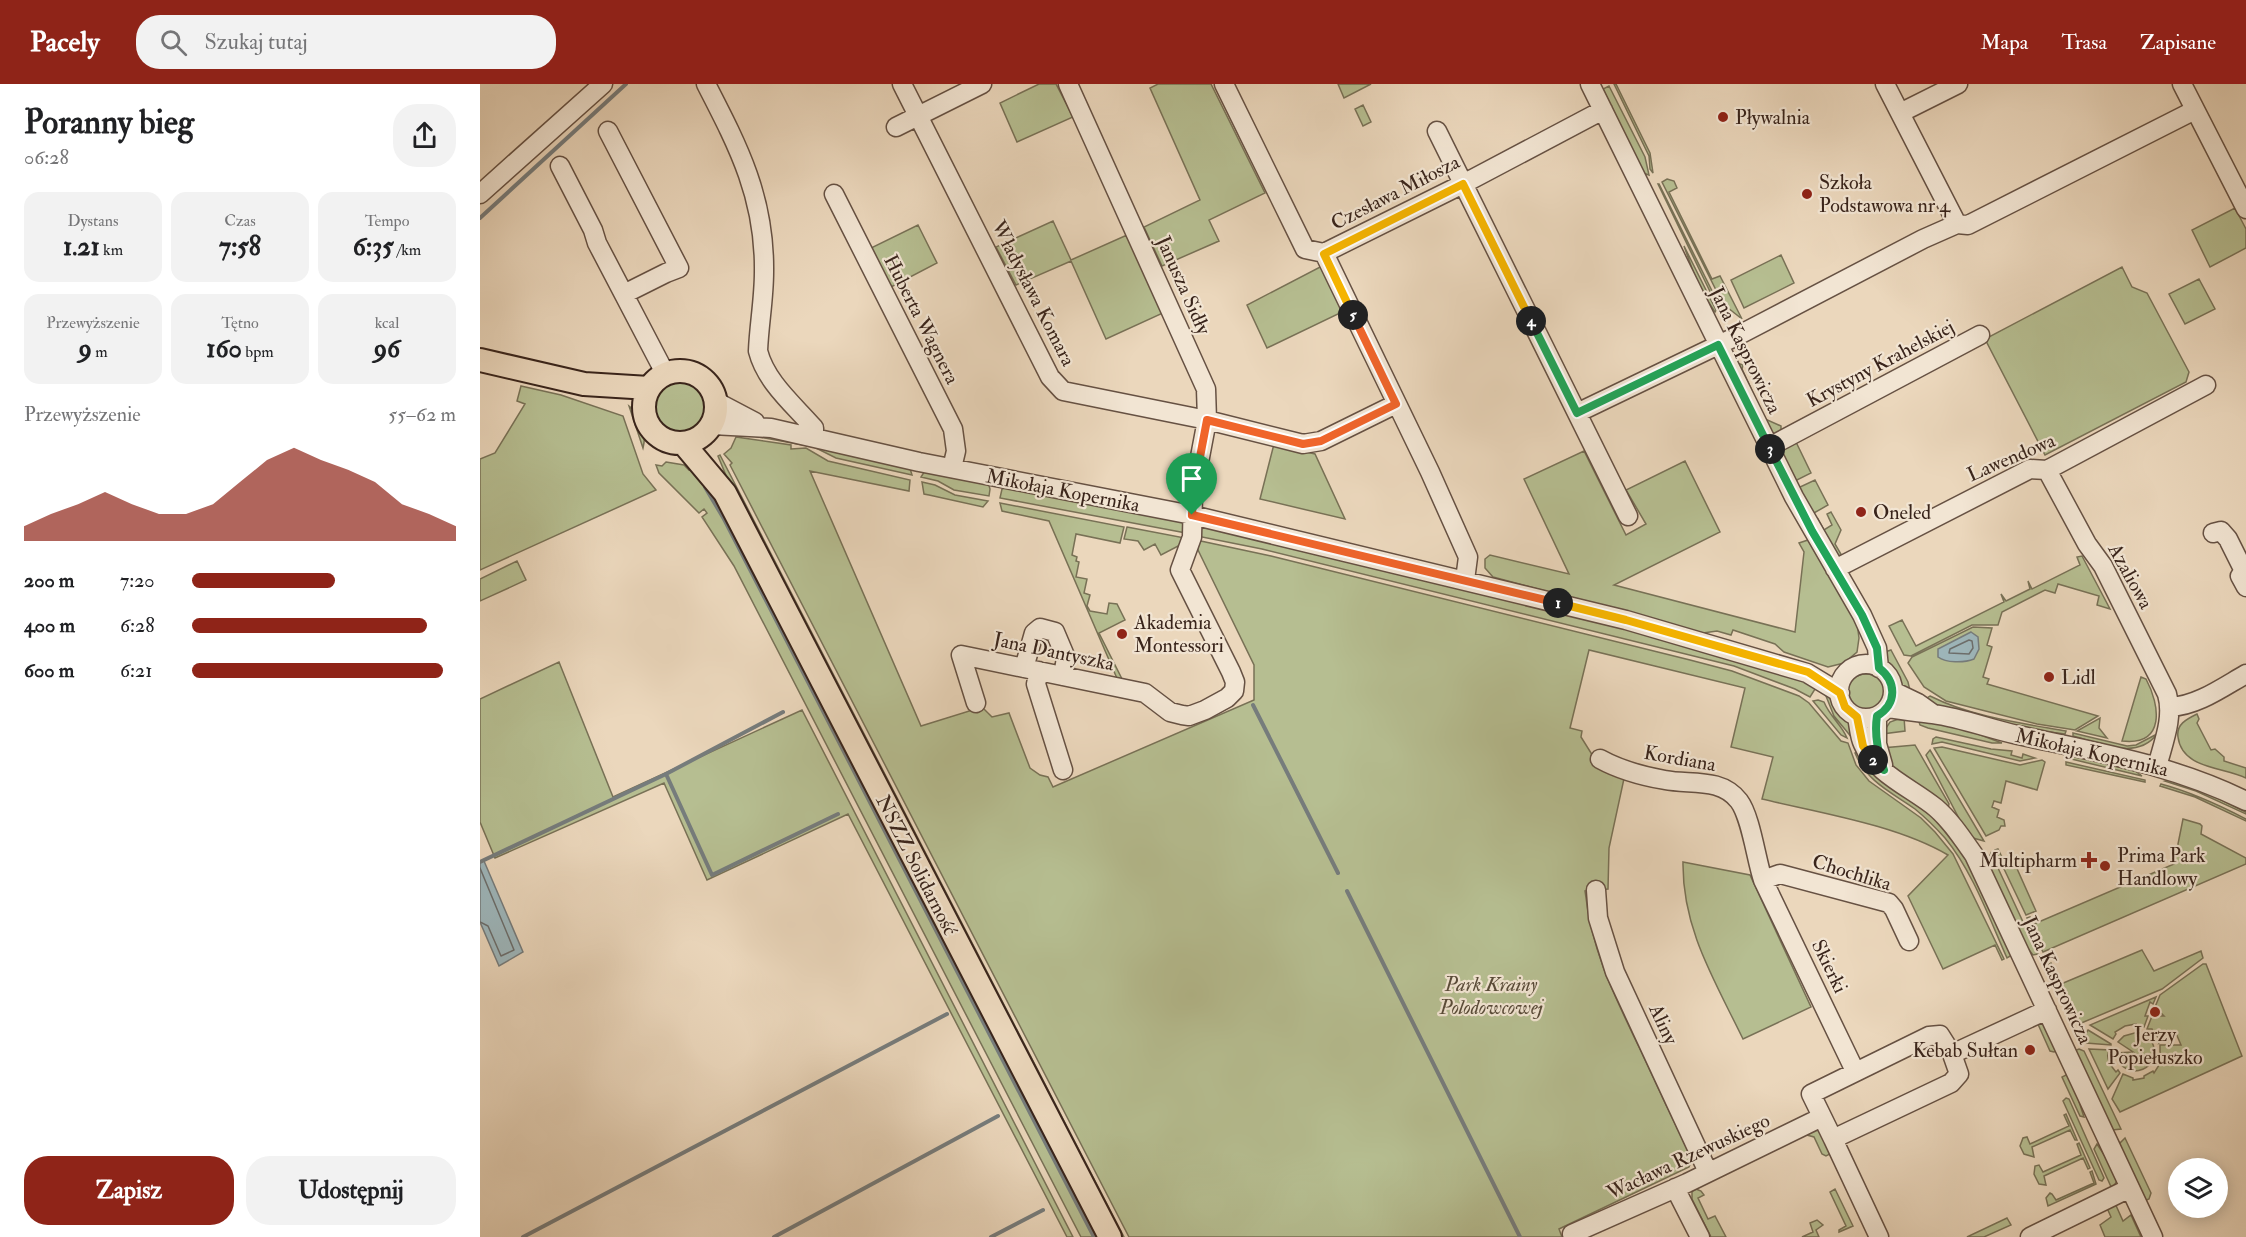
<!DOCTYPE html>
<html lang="pl">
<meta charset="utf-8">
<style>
:root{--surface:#fff;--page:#f2f2f2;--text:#202124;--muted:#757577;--accent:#8f2418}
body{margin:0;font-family:"IM FELL Double Pica",serif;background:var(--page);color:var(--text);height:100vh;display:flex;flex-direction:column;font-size:22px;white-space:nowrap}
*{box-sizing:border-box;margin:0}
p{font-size:20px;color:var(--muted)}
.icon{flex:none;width:33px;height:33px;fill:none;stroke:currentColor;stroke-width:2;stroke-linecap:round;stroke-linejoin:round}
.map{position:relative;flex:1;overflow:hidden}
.drawer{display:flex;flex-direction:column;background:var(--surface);width:480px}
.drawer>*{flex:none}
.buttons{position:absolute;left:1688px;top:1074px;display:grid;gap:12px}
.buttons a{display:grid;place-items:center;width:60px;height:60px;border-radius:50%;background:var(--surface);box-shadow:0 3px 15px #0003;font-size:30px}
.pin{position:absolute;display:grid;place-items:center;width:51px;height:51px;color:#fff;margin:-62px -26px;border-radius:50% 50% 50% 0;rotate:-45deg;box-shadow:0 0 6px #0007}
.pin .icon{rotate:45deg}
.km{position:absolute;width:30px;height:30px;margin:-15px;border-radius:50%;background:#222;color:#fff;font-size:16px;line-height:30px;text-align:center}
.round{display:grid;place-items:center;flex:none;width:63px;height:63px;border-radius:24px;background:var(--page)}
.overview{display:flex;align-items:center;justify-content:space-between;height:102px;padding:0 24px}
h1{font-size:33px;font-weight:700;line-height:45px}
.stats{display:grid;grid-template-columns:repeat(3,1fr);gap:9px;height:102px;padding:6px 24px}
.stats div{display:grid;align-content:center;border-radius:15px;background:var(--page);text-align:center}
.stats b{font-size:26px;font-weight:700}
.stats small{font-size:16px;font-weight:400}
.stats p{font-size:16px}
.chart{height:168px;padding:12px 24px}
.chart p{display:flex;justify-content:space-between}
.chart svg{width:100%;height:108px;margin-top:6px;fill:var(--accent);opacity:.7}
.button{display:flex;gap:12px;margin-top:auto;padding:12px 24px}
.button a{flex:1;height:69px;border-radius:24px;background:var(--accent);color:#fff;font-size:24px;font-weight:700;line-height:69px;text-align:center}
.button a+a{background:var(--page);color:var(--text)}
ul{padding:0 24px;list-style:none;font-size:20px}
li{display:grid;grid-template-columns:96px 72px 1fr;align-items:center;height:45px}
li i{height:15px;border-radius:8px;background:var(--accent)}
header{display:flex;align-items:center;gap:36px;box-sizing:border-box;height:84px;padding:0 30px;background:var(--accent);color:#fff}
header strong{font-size:28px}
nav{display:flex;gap:33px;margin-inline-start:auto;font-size:21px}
.search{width:420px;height:54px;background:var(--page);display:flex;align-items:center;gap:15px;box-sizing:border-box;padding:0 21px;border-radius:24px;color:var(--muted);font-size:22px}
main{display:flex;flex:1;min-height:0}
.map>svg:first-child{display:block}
.green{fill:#b6be91;stroke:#787156;stroke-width:1.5}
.water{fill:#9eb7bc;stroke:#767c7c;stroke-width:1.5}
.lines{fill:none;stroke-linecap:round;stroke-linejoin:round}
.shore{stroke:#6c6e6c;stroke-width:1.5}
.stream{stroke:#767c7c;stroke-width:4}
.minor-casing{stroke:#665143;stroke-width:21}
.major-casing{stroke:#39241b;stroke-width:26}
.minor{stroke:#f2e5d3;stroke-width:18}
.major{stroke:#ebd7bc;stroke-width:22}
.split-1-casing{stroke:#fff;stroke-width:12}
.split-2-casing{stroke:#fff;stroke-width:12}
.split-3-casing{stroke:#fff;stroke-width:12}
.split-4-casing{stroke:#fff;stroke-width:12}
.split-5-casing{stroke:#fff;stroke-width:12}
.split-6-casing{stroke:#fff;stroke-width:12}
.split-1{stroke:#f0652b;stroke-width:8}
.split-2{stroke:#f5b400;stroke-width:8}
.split-3{stroke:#22a559;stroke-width:8}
.split-4{stroke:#22a559;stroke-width:8}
.split-5{stroke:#f5b400;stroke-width:8}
.split-6{stroke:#f0652b;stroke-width:8}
.poi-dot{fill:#8f2418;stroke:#f2e5d3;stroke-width:2}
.labels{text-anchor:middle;stroke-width:4.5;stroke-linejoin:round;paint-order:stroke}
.poi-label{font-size:20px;fill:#39241b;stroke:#f2e5d3;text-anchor:start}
.street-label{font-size:20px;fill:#39241b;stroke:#f2e5d3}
.park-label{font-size:20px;font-style:italic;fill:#584a38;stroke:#f2e5d3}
</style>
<header>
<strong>Pacely</strong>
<div class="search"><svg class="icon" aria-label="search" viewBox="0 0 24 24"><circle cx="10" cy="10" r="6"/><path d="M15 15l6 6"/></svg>Szukaj tutaj</div>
<nav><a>Mapa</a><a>Trasa</a><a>Zapisane</a></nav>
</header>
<main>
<section class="drawer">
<div class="overview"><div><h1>Poranny bieg</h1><p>06:28</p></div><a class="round"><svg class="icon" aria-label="share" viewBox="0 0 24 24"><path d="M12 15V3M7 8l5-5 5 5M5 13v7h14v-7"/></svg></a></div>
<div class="stats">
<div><p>Dystans</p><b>1.21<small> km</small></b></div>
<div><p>Czas</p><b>7:58</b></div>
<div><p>Tempo</p><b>6:35<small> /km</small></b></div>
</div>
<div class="stats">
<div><p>Przewyższenie</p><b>9<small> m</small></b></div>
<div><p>Tętno</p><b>160<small> bpm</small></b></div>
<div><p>kcal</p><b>96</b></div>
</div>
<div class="chart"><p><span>Przewyższenie</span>55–62 m</p>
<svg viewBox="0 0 160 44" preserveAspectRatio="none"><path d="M0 44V38L10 33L20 29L30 24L40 29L50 33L60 33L70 29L80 20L90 11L100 6L110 11L120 15L130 20L140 29L150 33L160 38V44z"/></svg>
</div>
<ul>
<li><b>200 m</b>7:20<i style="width:54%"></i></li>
<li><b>400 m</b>6:28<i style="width:89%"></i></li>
<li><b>600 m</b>6:21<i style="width:95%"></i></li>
</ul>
<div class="button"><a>Zapisz</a><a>Udostępnij</a></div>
</section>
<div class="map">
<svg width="1766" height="1153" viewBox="0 0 1766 1153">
<rect width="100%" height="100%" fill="#ebd7bc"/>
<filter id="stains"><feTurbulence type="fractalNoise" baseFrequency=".00333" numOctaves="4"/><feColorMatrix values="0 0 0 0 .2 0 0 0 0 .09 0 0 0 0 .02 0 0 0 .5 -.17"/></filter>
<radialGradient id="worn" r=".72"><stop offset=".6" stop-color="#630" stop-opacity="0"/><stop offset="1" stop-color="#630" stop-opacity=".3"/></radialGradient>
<path class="green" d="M559 0H576L593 33 537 58 520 19Z
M678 0H731L785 109 729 136 739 157 682 182 664 143 720 116 670 4Z
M858 0H891L864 14Z
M1134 0H1136L1170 69 1173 89 1170 85 1169 72Z
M1129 2 1165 73 1169 91 1163 89 1123 5Z
M883 21 891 38 883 42 875 25Z
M1187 95 1194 97 1197 104 1189 108 1232 195 1240 192 1262 235 1243 220 1182 98Z
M1178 100H1179L1240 223 1237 222Z
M1755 124 1766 145V164L1730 183 1712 146Z
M573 137 591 176 647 151 683 229 626 255 591 177 536 201 516 163Z
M438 141 457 179 411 203 391 164Z
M1204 162 1236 226 1235 228 1219 204Z
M1301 171 1314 199 1264 224 1251 196Z
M842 182 861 223 858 230 787 264 767 221Z
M1642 183 1652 203 1667 209 1709 288 1706 298 1565 371 1505 255Z
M1719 195 1735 225 1705 240 1689 210Z
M1257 279 1263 281 1262 285 1285 335 1301 342V347L1298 352 1292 351Z
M175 322a25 25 0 1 1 50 0a25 25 0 1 1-50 0Z
M41 302 81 311 143 332 163 390 176 406 0 486V375L15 369 45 320 37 317Z
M149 322C162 331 167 348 163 364Z
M257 345 429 381 432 391 356 374 334 363 257 349Z
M256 353 311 361V365L326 364 348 377 430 396 429 407 330 387 441 642 502 623 512 633 529 629 550 684 560 691 568 693 573 703 774 616V581L718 466 716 456 791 472 1210 576 1252 587 1319 612 1329 619 1361 657 1368 659 1376 681 1389 697 1441 734 1455 748 1473 770 1524 875 1522 876 1515 861 1463 885 1428 812 1468 771C1417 741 1341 729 1282 715L1293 673 1251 663 1265 604 1109 566 1090 644 1102 647 1101 653 1116 677 1145 690 1129 764 1128 805 1105 807C1112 868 1133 909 1159 963 1176 1000 1194 1038 1212 1075L1209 1083 1079 1145 1082 1153H649L250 381 252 379 244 370 251 364Z
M1315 356 1331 389 1317 396 1313 395 1302 373 1304 364Z
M794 360 835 370 865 435 780 415Z
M1104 367 1146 451 1166 440 1146 406 1205 377 1240 448 1134 501 1315 548 1324 468 1319 459 1328 456 1377 539 1379 554 1377 568 1364 579 1348 583 1304 568 1295 560 1253 546 1251 551 1237 547 1223 549 1013 493 1005 484V475L1010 471 1089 490 1044 395Z
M240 371 644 1153H638L252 406 238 372Z
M186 378 204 381 209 386 218 382 253 441 621 1153H601L254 482 222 433 227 429 224 425 219 429 179 389 176 381 182 382Z
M446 385 508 398 510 405 509 412 474 406 458 397 441 393Z
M1335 396 1348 421 1334 429 1329 428 1319 407 1320 403Z
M442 398 455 401 475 411 508 417 503 423 449 411 444 410Z
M528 402 695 434 702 438 706 449 520 414 522 405Z
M520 419 644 443 640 459 596 450 592 471 597 473 596 477 599 478 596 493 607 495 604 509 610 511 607 522 610 527 627 530 629 519 637 520 645 536 619 549 643 597 639 599 569 437 522 427Z
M1351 428 1361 446 1355 460 1362 472 1357 471 1336 439 1338 435 1344 446 1352 441 1347 430Z
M726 442 1210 560 1337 602 1330 613 1315 605 1254 582 782 465 717 452 719 447Z
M647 443 705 454 704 459 681 471 675 460 664 466 658 457 644 455Z
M1602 472 1630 525 1617 521 1619 512 1578 500 1575 509 1565 506 1522 528 1518 541H1492L1431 572 1424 571 1409 542 1422 536 1436 562 1524 518 1521 510 1526 517 1550 505 1548 497 1552 505 1600 481 1597 473Z
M37 477 46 496 0 517V495Z
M1493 543 1512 544 1507 561 1512 563 1503 593 1509 595 1507 600 1618 632 1595 646 1557 640 1466 617 1444 603 1428 579 1432 573Z
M1411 566 1428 598 1431 611C1419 602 1408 582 1405 568Z
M79 578 133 713 322 626 593 1153H587L368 730 227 796 184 699 15 774 0 738V615Z
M1368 608a18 18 0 1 1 36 0a18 18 0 1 1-36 0Z
M1661 593 1666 595C1680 621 1686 662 1642 657Z
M1344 607 1371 641 1373 655 1354 632Z
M1450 612C1492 633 1540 639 1586 647L1585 650 1546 645 1461 624 1444 616Z
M1338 616 1344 618C1350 633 1362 641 1367 654L1361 651 1333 617Z
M1717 630 1719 635 1717 639 1731 666 1735 665 1744 673V677L1766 684V694C1743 683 1702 685 1698 653 1696 640 1707 635 1717 630Z
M1424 633 1425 647 1402 650 1410 638Z
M1620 634 1619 644 1627 654 1597 647Z
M1438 635 1479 643 1522 659H1512L1448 644 1440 641Z
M1593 649 1647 662 1656 661 1677 650C1657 677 1620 659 1593 652Z
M1456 653 1511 665 1532 667 1531 671 1542 674 1543 670 1555 674 1540 677 1462 658 1452 660 1453 655Z
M1435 661 1469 720 1468 725 1412 682 1402 664Z
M1462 663 1540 681 1562 676 1565 678 1557 706 1526 697 1521 719 1514 717 1512 723 1519 726 1517 733 1524 736 1525 742H1521L1519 746 1506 752 1454 664Z
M1450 666 1504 757 1493 754 1484 744 1446 671Z
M1378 667 1456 735 1475 758 1492 785 1532 871 1527 874C1509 834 1493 788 1465 754 1456 744 1446 734 1435 725 1411 708 1387 698 1375 669Z
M1588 670 1655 687 1662 692 1587 674Z
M1586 678 1665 696V698L1586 681Z
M1689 696 1721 706 1766 728V730L1716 707 1685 697Z
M1681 700C1711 708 1739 721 1766 735V737L1715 713 1680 702Z
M1703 735 1720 740 1722 742 1721 750 1766 774V780L1563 868 1547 834 1550 833 1554 840 1694 780Z
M1518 765 1526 781 1534 778 1556 827 1546 831 1515 766Z
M1511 769 1558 870 1553 871 1542 857 1507 778Z
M1203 778 1270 791 1331 923 1263 955C1235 897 1202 845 1203 778Z
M1662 866 1674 887 1721 867 1723 874 1682 905 1599 940 1593 926 1590 925 1569 880 1571 879 1581 900Z
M1723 880H1726L1762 972 1640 1028 1632 1015 1643 990 1653 994V996L1664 994V992L1673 987 1674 989 1683 975 1680 974V961H1701L1695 947 1679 959 1680 956 1672 945H1667L1672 932H1684L1675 923 1680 911Z
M1676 913 1673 920 1670 918 1665 932H1668L1664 943 1656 942V940L1645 942 1635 948 1636 950 1633 955 1610 941Z
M1557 938 1564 940 1579 966 1574 968 1570 967Z
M1608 946 1631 960V961L1606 959 1604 953Z
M1658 948 1670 955C1689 983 1643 1003 1636 969L1653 968 1638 958 1644 952Z
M1599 965 1604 967 1641 1045 1632 1046 1594 967Z
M1609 965 1630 966C1624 972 1631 982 1636 988L1638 986 1640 989 1628 1005Z
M1588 990H1590L1604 1033 1600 1032 1582 993Z
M1586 1014 1589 1015 1624 1094 1622 1097 1619 1096 1583 1017Z
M1586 1030 1597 1056H1595L1590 1046 1552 1063 1554 1073 1544 1070 1540 1062 1543 1054 1547 1053 1550 1060 1589 1042 1584 1031Z
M1334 1045 1342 1048 1352 1069 1346 1072 1342 1070 1334 1053 1323 1050Z
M1645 1054 1671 1109 1669 1115 1664 1117 1638 1061Z
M1599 1059 1610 1084 1608 1085 1603 1074 1564 1092 1566 1101 1559 1100 1554 1090 1555 1082 1559 1081 1563 1088 1601 1071 1597 1060Z
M1617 1060 1636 1089 1637 1097 1632 1105 1614 1065Z
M1612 1087 1616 1100 1568 1122 1566 1114 1570 1109 1572 1110 1576 1116 1614 1099 1610 1088Z
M1216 1105 1221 1107 1224 1111 1218 1114 1228 1135 1235 1132 1246 1153H1231L1212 1115V1107Z
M1355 1105 1373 1142 1359 1148V1146L1366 1142 1350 1108Z
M1634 1117 1643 1137 1651 1131 1661 1153H1625L1620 1141 1631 1133 1627 1124Z
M1527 1134 1531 1141 1504 1153H1487Z
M1337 1136 1343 1141 1336 1146 1339 1153H1322L1333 1148 1330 1139Z"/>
<path class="water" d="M1491 548 1498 553 1499 565 1494 575C1484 579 1466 579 1458 573V565Z
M4 777 43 868 19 882 0 838V778Z"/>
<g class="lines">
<path class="shore" d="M1489 556 1492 557 1493 564 1489 570 1469 569 1470 565Z
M0 784 34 866 21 872 8 842 0 838"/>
<path class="stream" d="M0 134 146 0
M225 403 244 435 614 1153
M773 621 858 789
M186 690 303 628
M0 778 186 690 232 791 358 730
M867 807 1040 1153
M43 1153 467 930
M294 1153 518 1032
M511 1153 563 1126"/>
<defs>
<path id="minor" d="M226 0C259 64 285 114 284 188 284 215 279 241 278 267 286 298 313 320 334 344V353
M422 0 570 293 583 307 727 336 823 360 841 357 916 320
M744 0 825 165 844 169 983 100 1123 26
M1110 0 1314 413 1382 531 1397 564 1399 584
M1405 0 1477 140
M1702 0 1766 125
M1420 29 1478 0
M416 43 502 0
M128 47 199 184 186 189 144 210
M957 47 1148 432
M80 82 113 146 117 159 185 289
M0 110 123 0
M354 110 473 345 476 367 472 384
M844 169 950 388 988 473 985 496
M237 318 275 338
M1097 329 1259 251 1443 155 1477 140 1488 141 1715 26
M232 341 291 344 439 378 712 431 1146 536 1327 589 1360 609
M1289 363 1500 251
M1567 386 1607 460 1623 482 1687 610C1694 634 1683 659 1677 683
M1733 449 1741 447 1748 455 1764 487 1760 492 1766 503
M1355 485 1550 385 1567 386 1726 301
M1359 607a27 27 0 1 1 54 0a27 27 0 1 1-54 0Z
M544 584 554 549 560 544 575 548 586 574 583 592
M559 587 556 600 583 686
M1413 607 1438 619 1452 629
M496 619 481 571 665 609 690 628 702 631 709 632 725 626 747 614 754 607 755 598 751 588 700 486 712 453 713 410 727 336 726 305 588 0
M1690 623C1717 622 1743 603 1766 590
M1408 624C1423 627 1438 628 1453 630 1482 634 1510 645 1538 651 1616 668 1694 681 1766 717
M1397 632V660L1403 681
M1377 633C1379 642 1379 652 1383 660 1395 690 1432 704 1456 724 1471 737 1482 754 1494 771L1673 1153
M1120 675C1140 686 1162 692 1185 696 1210 701 1241 693 1259 717 1271 733 1276 775 1283 796L1375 987
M1283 796 1300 790 1409 819 1414 825 1429 857
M1116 806 1118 834 1135 888 1228 1088
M1460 951 1472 970 1479 990 1471 999 1353 1055 1331 1010 1449 952Z
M1472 970 1567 926
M1353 1055 1399 1153
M1195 1104 1220 1153
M1093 1153 1092 1150 1207 1099 1342 1033
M1550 1153 1650 1104"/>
<path id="major" d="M0 276 104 300 169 304
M164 323a36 36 0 1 1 72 0a36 36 0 1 1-72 0Z
M203 359 245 409 630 1153"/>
</defs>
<use href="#minor" class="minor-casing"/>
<use href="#major" class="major-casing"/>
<use href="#minor" class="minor"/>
<use href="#major" class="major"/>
</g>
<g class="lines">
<defs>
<path id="split-1" d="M712 431 1078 519"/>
<path id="split-2" d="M1078 519 1146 536 1328 588 1360 609 1365 623 1377 633 1383 662 1393 676"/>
<path id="split-3" d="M1290 365 1332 447 1382 531 1397 564 1399 584C1417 598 1417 620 1397 632 1394 651 1398 669 1404 686L1393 676"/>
<path id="split-4" d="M1051 237 1097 329 1238 261 1290 365"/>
<path id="split-5" d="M873 231 844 170 983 100 1051 237"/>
<path id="split-6" d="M712 431 713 410 727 336 823 360 841 357 916 320 873 231"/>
</defs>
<use href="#split-1" class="split-1-casing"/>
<use href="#split-2" class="split-2-casing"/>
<use href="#split-3" class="split-3-casing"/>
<use href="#split-4" class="split-4-casing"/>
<use href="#split-5" class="split-5-casing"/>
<use href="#split-6" class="split-6-casing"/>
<use href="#split-1" class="split-1"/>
<use href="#split-2" class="split-2"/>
<use href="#split-3" class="split-3"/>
<use href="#split-4" class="split-4"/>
<use href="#split-5" class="split-5"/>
<use href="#split-6" class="split-6"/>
</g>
<g class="poi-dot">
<circle cx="1243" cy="33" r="6"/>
<circle cx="1327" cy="110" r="6"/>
<circle cx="1381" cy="428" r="6"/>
<circle cx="642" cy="550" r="6"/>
<circle cx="1569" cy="593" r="6"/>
<path d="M1606 767h6v6h6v6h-6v6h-6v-6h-6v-6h6z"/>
<circle cx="1625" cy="782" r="6"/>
<circle cx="1675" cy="928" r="6"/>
<circle cx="1550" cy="966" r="6"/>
</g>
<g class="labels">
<g class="poi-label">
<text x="1255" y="40">Pływalnia</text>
<text x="1339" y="105">Szkoła<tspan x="1339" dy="23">Podstawowa nr 4</tspan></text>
<text x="1393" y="435">Oneled</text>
<text x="654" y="545">Akademia<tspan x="654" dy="23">Montessori</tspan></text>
<text x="1581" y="600">Lidl</text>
<text x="1637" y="778">Prima Park<tspan x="1637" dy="23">Handlowy</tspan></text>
<text x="1597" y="783" text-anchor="end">Multipharm</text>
<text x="1675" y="957" text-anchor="middle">Jerzy<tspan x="1675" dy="23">Popiełuszko</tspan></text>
<text x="1538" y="973" text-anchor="end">Kebab Sułtan</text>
</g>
<g class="street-label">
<text transform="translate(915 108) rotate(-27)" y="7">Czesława Miłosza</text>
<text transform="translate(704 201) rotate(66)" y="7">Janusza Sidły</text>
<text transform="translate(554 209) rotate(63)" y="7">Władysława Komara</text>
<text transform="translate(442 235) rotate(63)" y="7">Huberta Wagnera</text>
<text transform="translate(1266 266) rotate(64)" y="7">Jana Kasprowicza</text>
<text transform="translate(1400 279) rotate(-28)" y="7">Krystyny Krahelskiej</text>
<text transform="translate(1531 373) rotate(-23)" y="7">Lawendowa</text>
<text transform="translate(583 406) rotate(11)" y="7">Mikołaja Kopernika</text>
<text transform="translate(1651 492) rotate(61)" y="7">Azaliowa</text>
<text transform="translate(574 567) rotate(12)" y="7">Jana Dantyszka</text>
<text transform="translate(1612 668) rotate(13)" y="7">Mikołaja Kopernika</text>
<text transform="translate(1200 674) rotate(10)" y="7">Kordiana</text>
<text transform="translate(437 781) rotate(63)" y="7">NSZZ Solidarność</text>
<text transform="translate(1372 788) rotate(17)" y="7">Chochlika</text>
<text transform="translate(1350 882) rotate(64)" y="7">Skierki</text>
<text transform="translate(1578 896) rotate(65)" y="7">Jana Kasprowicza</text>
<text transform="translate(1184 940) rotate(65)" y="7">Aliny</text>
<text transform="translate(1208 1072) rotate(-25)" y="7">Wacława Rzewuskiego</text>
</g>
<g class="park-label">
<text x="1011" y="907">Park Krainy<tspan x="1011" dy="23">Polodowcowej</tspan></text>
</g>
</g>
<rect width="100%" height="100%" filter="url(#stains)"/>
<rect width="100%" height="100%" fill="url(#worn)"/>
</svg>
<div class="buttons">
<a><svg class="icon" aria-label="layers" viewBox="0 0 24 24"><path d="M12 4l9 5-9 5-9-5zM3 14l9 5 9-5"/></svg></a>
</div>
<div class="pin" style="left:712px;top:431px;background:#1e9e55"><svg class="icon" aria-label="arrive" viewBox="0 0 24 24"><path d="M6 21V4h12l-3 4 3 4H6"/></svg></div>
<b class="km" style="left:1078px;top:519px">1</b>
<b class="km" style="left:1393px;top:676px">2</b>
<b class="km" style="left:1290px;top:365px">3</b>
<b class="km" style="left:1051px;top:237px">4</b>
<b class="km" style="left:873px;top:231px">5</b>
</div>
</main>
